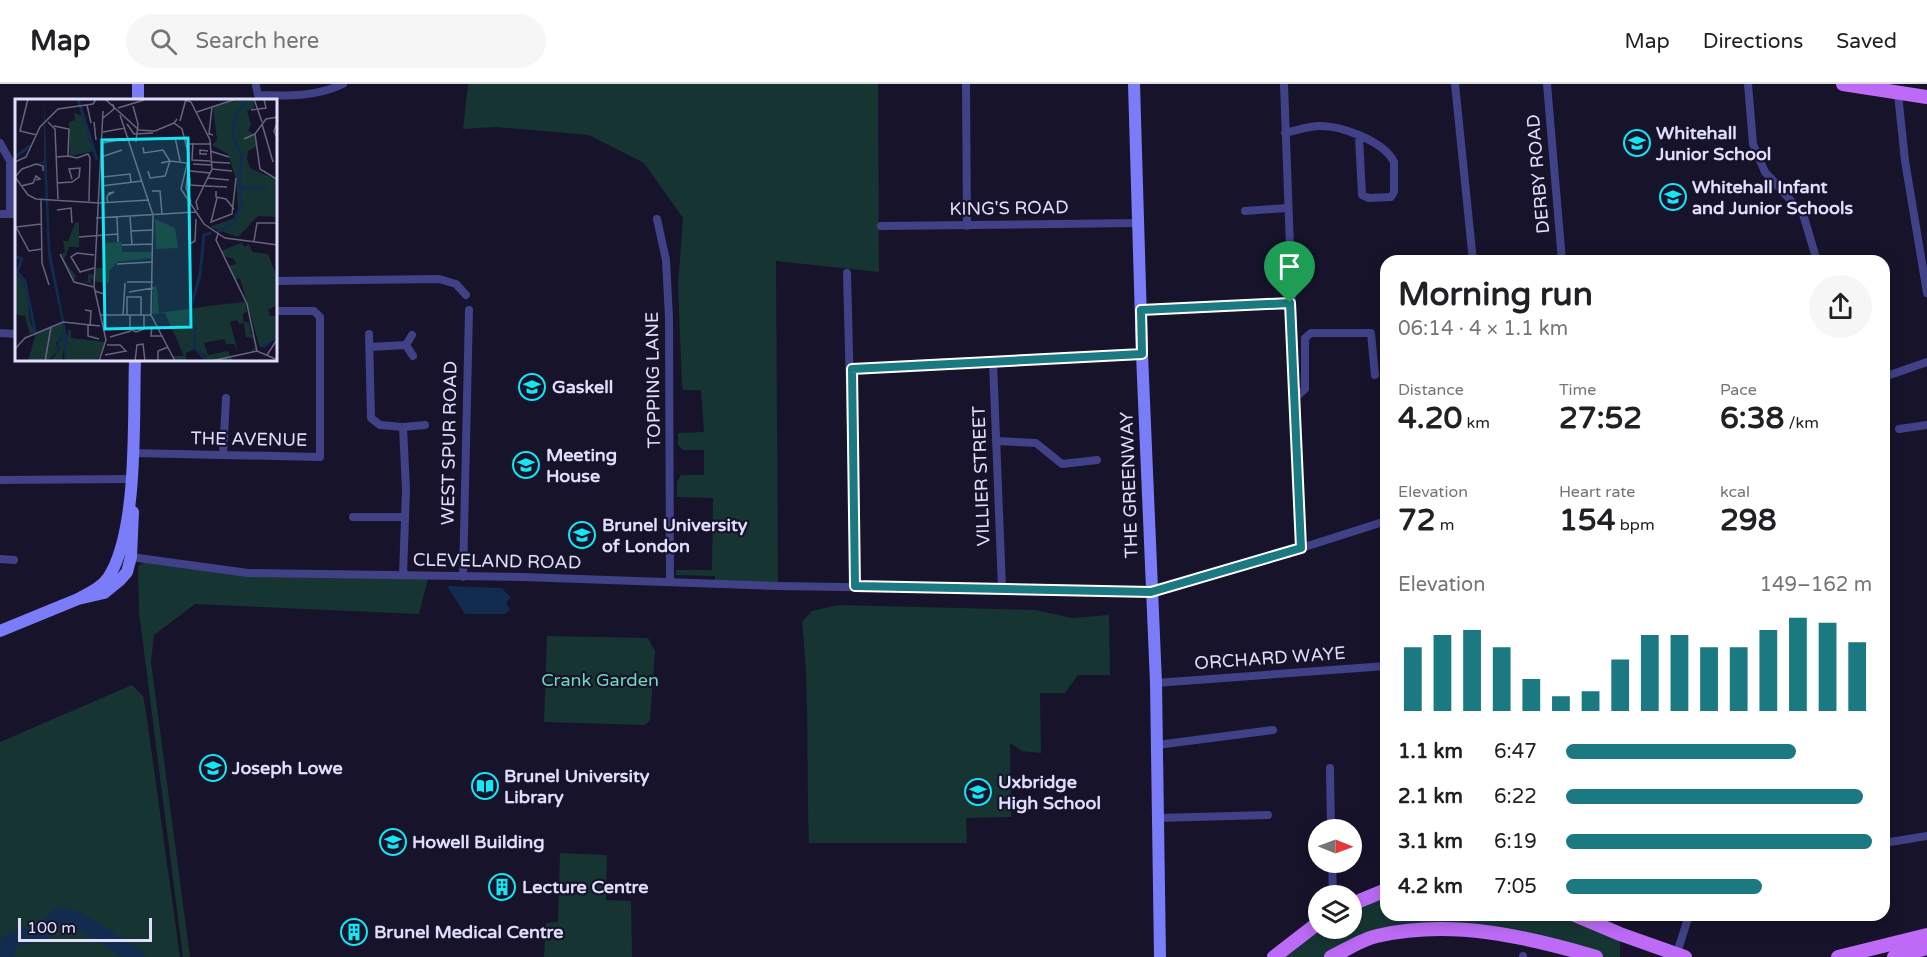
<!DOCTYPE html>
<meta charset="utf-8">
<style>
:root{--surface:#fff;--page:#f6f6f6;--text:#202124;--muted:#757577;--line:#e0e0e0;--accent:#1b7a81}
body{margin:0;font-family:"Varela Round",sans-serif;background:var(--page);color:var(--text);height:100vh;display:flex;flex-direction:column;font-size:22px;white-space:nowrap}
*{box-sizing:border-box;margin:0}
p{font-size:20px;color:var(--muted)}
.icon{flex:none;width:33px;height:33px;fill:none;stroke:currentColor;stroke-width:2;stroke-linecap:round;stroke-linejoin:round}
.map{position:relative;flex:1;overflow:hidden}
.drawer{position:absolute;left:1380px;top:171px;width:510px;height:666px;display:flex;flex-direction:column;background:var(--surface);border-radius:18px;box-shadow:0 3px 15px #0003}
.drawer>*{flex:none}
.needle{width:39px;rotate:91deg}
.tools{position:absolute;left:1308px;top:735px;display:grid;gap:12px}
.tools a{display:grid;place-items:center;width:54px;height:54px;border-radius:50%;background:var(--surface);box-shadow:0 3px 15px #0003;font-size:30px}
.scale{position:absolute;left:18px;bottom:15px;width:134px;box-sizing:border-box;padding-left:6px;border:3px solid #e0defd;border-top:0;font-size:16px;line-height:21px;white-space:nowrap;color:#e0defd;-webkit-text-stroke:4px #16132b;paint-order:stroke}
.pin{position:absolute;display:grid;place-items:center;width:51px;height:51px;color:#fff;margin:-62px -26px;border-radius:50% 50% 50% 0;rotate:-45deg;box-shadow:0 0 6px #0007}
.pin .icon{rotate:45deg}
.round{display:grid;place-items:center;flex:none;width:63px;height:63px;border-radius:32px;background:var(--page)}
.headline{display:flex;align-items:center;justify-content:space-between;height:102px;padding:0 18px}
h1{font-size:33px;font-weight:700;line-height:45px}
.stats{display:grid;grid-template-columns:repeat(3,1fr);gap:9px;height:102px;padding:6px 18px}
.stats div{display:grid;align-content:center}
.stats b{font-size:30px;font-weight:700}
.stats small{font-size:16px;font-weight:400}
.stats p{font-size:16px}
.chart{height:168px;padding:12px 18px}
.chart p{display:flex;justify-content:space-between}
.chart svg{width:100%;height:108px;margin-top:6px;stroke:var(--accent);stroke-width:6}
ul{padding:0 18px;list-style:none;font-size:20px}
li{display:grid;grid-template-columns:96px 72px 1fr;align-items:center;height:45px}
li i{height:15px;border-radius:8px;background:var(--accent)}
header{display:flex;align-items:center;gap:36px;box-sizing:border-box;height:84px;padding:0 30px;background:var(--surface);border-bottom:2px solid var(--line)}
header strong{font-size:28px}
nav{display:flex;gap:33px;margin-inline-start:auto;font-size:21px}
.search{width:420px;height:54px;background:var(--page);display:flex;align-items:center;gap:15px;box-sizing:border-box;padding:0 21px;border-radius:33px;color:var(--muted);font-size:22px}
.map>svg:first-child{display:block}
.green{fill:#163532}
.water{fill:#122c4f}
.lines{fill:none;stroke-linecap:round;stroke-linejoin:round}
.river{stroke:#122c4f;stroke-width:16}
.street{stroke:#404187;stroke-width:8}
.secondary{stroke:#7a7cf8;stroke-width:12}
.primary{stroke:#bd6bf7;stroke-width:14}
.route-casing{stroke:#fff;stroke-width:12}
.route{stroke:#1b7a81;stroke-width:8}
.labels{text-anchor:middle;stroke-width:4.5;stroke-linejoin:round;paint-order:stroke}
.poi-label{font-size:18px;font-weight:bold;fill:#e0defd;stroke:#16132b;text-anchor:start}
.street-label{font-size:18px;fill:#e0defd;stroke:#16132b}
.park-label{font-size:18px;fill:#6cdbbb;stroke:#16132b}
.inset-river{fill:none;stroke:#122c4f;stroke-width:3}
.inset-road{fill:none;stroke:#67647f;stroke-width:1.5}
.view{fill:#14e6f3;fill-opacity:0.15;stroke:#14e6f3;stroke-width:3}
.inset-edge{fill:none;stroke:#e0defd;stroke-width:3}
</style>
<header>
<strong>Map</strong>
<div class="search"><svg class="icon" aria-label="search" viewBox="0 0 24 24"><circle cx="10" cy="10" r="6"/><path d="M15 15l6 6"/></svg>Search here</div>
<nav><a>Map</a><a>Directions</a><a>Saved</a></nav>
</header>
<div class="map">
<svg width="1927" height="873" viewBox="0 0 1927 873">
<rect width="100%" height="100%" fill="#16132b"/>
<path class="green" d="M468 0H878L879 188 776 177 778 502 715 500V492L676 491V486H712L713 414 677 413V398L681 391H704V366H683L678 361V349L704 348 701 306H683L682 300 678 201 683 134 644 79 589 51 496 43 463 45Z
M144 478 247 491H429L419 530 195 520 154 551 151 578 190 873H183L139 528 138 482Z
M838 521 1036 526 1072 534 1109 531 1110 591H1078L1065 609H1040L1041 669 1022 667 1010 659 1011 733 966 734 967 759H809C806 685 810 612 802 538L812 527Z
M547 552 648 554 655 567 650 636 645 641 544 638Z
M132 601 143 612 146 628 180 873H0V658Z
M560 769 607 771 606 816 631 817 632 873H544L546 839 558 838Z
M1386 806V831H1575L1620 850V873H1596L1483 846 1375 852 1331 873H1277L1318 844H1352V820Z"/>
<path class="water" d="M447 502 502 504 511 514 506 518 510 526 505 530H465Z"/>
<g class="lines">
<path class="river" d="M6 873 8 860 12 856 44 847 59 831 77 835 137 873"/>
<path class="street" d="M966 0 967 142
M1284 0 1301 464
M1455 0 1473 177
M1547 0 1562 177
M1748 0 1753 60 1765 88 1803 130 1817 177
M256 2 258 11C287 12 316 13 343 0
M1898 10 1905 77 1927 209
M1285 49C1296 46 1307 43 1318 42 1340 41 1384 57 1394 78V108L1391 113 1369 114 1362 111 1359 53
M0 59 10 77V130
M1245 127 1287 124
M0 130H16
M657 135 666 176 669 234 670 498
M881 142 1138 139
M847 189 855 502
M276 197 439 195 456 200 466 211
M1141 226 1290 219
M0 249 16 250
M369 250 371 334 380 341 403 343 406 406 403 491
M406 261 413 272
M370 263 406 261 412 251
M993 278 1002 504
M851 285 1142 270
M1884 293 1927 278
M1295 314 1305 305V254L1311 249H1371L1375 291
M403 343 425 341
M1899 345 1927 341
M996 357 1036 359 1062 380 1097 376
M132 369 320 373V233L314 227H276
M223 371 226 314
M0 396 131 395
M353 433H405
M131 473 248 489 523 493 778 502 1151 508 1251 480 1386 437
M0 475 14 476
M463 493 469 226
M1156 599 1386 582
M1157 661 1273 646
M1330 684 1331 746
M1158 734 1268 731
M1884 759 1927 752
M1332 778 1333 812
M1676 872 1689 831
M1523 873V872"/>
<path class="secondary" d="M138 0V16
M1134 0 1142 270 1156 599 1160 873
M78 515C89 509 101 504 108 494 139 447 133 333 135 276
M0 547 78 515 104 509 120 496 127 488 131 473 133 428"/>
<path class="primary" d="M1843 0 1927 13
M1352 820 1386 806
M1575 831 1620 850 1685 873
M1274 873 1318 839
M1331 873C1346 866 1362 855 1377 852 1451 835 1525 852 1596 873
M1838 873 1927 851
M1894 873 1927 864"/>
</g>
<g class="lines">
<defs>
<path id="route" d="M1290 219 1301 464 1151 508 855 502 852 285 1142 270 1141 226Z"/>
</defs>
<use href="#route" class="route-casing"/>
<use href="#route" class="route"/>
</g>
<defs>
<symbol id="school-ring" viewBox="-11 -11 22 22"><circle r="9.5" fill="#16132b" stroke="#14e6f3" stroke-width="1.5"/><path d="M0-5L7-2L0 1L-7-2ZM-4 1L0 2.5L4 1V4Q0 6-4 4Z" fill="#14e6f3"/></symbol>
<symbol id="university-ring" viewBox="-11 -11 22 22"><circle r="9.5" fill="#16132b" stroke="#14e6f3" stroke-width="1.5"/><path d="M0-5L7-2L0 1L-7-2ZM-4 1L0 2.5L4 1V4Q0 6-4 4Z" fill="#14e6f3"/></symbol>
<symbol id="library-ring" viewBox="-11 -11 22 22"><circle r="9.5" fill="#16132b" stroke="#14e6f3" stroke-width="1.5"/><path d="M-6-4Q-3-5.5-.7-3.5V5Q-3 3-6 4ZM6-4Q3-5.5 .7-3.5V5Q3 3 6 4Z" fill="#14e6f3"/></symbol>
<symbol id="building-ring" viewBox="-11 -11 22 22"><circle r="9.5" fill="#16132b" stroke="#14e6f3" stroke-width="1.5"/><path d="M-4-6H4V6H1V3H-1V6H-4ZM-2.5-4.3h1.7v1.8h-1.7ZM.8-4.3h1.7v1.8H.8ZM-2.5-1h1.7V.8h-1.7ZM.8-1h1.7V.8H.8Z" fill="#14e6f3"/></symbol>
</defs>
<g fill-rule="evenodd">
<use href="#school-ring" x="1622" y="44" width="30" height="30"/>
<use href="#school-ring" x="1658" y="98" width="30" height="30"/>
<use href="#university-ring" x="517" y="288" width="30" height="30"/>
<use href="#university-ring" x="511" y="366" width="30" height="30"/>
<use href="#university-ring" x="567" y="436" width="30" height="30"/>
<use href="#university-ring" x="198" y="669" width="30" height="30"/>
<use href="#library-ring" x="470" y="687" width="30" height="30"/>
<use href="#school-ring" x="963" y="693" width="30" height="30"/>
<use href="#university-ring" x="378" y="743" width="30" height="30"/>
<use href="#building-ring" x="487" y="788" width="30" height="30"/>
<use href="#building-ring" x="339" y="833" width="30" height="30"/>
</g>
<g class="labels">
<g class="poi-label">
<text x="1656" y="55">Whitehall<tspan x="1656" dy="21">Junior School</tspan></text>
<text x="1692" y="109">Whitehall Infant<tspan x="1692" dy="21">and Junior Schools</tspan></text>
<text x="552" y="309">Gaskell</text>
<text x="546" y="377">Meeting<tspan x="546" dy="21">House</tspan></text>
<text x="602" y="447">Brunel University<tspan x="602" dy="21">of London</tspan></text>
<text x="232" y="690">Joseph Lowe</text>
<text x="504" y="698">Brunel University<tspan x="504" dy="21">Library</tspan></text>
<text x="998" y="704">Uxbridge<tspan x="998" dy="21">High School</tspan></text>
<text x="412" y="764">Howell Building</text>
<text x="522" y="809">Lecture Centre</text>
<text x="374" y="854">Brunel Medical Centre</text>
</g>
<g class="street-label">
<text transform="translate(1538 90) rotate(-95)" y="6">DERBY ROAD</text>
<text transform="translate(1009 124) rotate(-1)" y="6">KING'S ROAD</text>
<text transform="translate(653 296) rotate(-91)" y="6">TOPPING LANE</text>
<text transform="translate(249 355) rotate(1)" y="6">THE AVENUE</text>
<text transform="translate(449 359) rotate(-89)" y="6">WEST SPUR ROAD</text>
<text transform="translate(981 392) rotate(-92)" y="6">VILLIER STREET</text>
<text transform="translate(1129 401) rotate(-92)" y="6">THE GREENWAY</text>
<text transform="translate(497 477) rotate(1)" y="6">CLEVELAND ROAD</text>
<text transform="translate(1270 574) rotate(-4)" y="6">ORCHARD WAYE</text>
</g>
<g class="park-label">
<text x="600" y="602">Crank Garden</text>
</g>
</g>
<g transform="translate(15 15)">
<rect width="262" height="262" fill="#16132b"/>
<path d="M223 0H238L239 9 232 12 236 25 233 32 239 35 242 47 233 52 232 60 235 69 262 81V118L243 117 223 138 195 128 219 119 223 110 221 80 213 55 197 46 202 41 198 8ZM59 14 67 17 72 25 79 52 55 57 54 23 60 21ZM140 120 160 129 163 149 141 150ZM64 123V148H54L49 161 61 177 59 183 46 155 50 153 48 142H53L60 124ZM107 143V153H138L137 163 136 159 102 163 94 172V184L80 183 75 178 77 187 74 183 63 185 73 182V175L80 176 81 169H88V144ZM226 144 230 148 234 145 237 153 253 155 262 178V206L253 211 255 217H262L263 238 245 249 225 179 220 181 213 167 221 165 219 160 209 157 206 152ZM0 158 1 174 11 185 15 223 20 233 15 235 10 217 0 215ZM138 187 142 188 144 214 229 202 202 206 230 203 232 213 228 214V222L234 224 236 234H233L237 235 241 251 235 253 240 248 237 239 231 238 229 224 224 225 222 221 215 223 223 253 219 245H211L209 240 189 244 193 256 213 252 218 262H192L191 257 180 250 171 254V262H161L158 257H169L150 214 137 215ZM48 224 50 243 47 262H36L44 251 48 233 41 244 43 251 33 262 29 258 27 262H13L21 234ZM53 231H56V239L90 243 82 262H50Z" fill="#163532"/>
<path d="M29 0 35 149 53 243 49 262V233L44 251 33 262 43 251 42 242 49 232 33 157 29 64 3 71 29 62Z" fill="#122c4f"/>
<path class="inset-river" d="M63 0 82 61M0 58 15 47M226 89 253 88M202 133 217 125 227 106 224 82 227 59 218 37 220 16 233 0M0 157 7 160 2 173 10 182 21 237M248 248 263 236M192 262 180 249V229L172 222 185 176 189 136 196 134"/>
<path class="inset-road" d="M13 0 5 32 22 36M90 0 124 31 140 32 159 24M239 0 247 23M170 1 176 3 195 41 197 70 181 103 183 111M72 6 76 24M118 7 123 25 121 43M197 8 194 35 198 36M103 9 129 1M236 11 251 9 249 0M182 13 221 0M105 16 138 116 136 216M88 19 99 10 98 5M162 20 159 24 167 30 174 57 166 90 189 125 210 139 263 146M263 21 259 32 263 41M165 22 171 0M33 23 40 30 43 100M79 23 81 41M112 25 119 35 138 34M247 25 258 63M39 27 54 30 53 57 41 58M88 33 110 29M240 35 245 70 263 81M160 38 165 62M229 40 240 35 251 20 263 18M88 44 114 39M178 44 177 61 195 62M172 45H196M128 48 129 54 148 51 155 62 146 64M195 52 214 58M192 55H185V51L193 52M53 57 62 59 73 55 75 59 74 102M86 58 107 51M0 63 11 58 25 28 43 10 78 5 81 0M195 63 215 64M178 65 196 66M197 70 217 72M133 72 135 79 150 77 155 62 172 64M173 72 171 89 176 103M175 72 196 74M0 78 13 96 21 100 84 104 134 101M0 78 7 70 21 65 28 67V72M88 78 115 75 116 84M175 79V86L189 87M193 79 214 81M42 84 57 83 64 78 65 69 54 70 57 80M6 87 18 84 21 77 25 80 21 81M86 87 127 82M190 87 212 88M137 92H145L147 115M201 92V98L211 100 219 110M202 99 196 123 217 115 221 79M26 101 27 164 34 186M93 104 92 100V98L93 96 94 95V94L99 93 93 96M42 111 56 109 57 124M115 117 117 146M102 118 103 143M81 119 181 113M0 126 14 152 27 150M1 128 26 125M116 132 138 131M203 135 201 141 232 205 242 252M64 138 103 135M239 142 242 124H263M175 145 180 142 181 120M107 146 138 145M45 155 59 183 79 188M102 165 138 163M79 169 65 173 56 158 62 154 79 156M112 183H138M80 192 89 195 90 204M114 193 138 189M70 211 76 212 75 227M85 216H136M108 216 110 184M112 216V198H126V216M115 216V230L121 233 129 230V216M136 216 160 262M73 226V237L84 240M137 227 136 237H147M95 238 116 232M0 250 10 239 48 223 85 227M90 256 111 252 105 246H92M252 256 263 239M30 262 36 228M84 262 91 241 79 188 88 12M120 262 122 246 128 245 130 262M143 262V252L153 248M196 262 242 252 263 261"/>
<path class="view" d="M173 39 176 228 90 230 87 41Z"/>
<rect width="262" height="262" class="inset-edge"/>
</g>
</svg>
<div class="tools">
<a><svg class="needle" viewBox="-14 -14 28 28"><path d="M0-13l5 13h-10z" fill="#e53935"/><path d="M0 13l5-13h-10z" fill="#757577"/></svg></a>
<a><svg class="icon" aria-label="layers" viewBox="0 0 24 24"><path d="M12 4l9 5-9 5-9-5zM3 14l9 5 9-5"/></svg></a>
</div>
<div class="scale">100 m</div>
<div class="pin" style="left:1290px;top:219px;background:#1e9e55"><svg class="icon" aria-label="arrive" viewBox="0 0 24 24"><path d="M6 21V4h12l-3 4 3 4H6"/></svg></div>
<section class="drawer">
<div class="headline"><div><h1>Morning run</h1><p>06:14 · 4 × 1.1 km</p></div><a class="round"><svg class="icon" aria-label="share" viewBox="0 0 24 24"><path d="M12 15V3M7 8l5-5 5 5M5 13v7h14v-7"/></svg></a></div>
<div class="stats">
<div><p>Distance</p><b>4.20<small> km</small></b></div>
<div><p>Time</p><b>27:52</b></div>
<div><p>Pace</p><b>6:38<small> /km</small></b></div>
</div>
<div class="stats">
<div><p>Elevation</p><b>72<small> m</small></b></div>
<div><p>Heart rate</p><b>154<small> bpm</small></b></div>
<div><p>kcal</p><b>298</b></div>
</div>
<div class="chart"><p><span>Elevation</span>149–162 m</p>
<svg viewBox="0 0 160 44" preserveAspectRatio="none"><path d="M5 44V18M15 44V13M25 44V11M35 44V18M45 44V31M55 44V38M65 44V36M75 44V23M85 44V13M95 44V13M105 44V18M115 44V18M125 44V11M135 44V6M145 44V8M155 44V16"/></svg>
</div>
<ul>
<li><b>1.1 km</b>6:47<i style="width:75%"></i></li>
<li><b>2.1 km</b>6:22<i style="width:97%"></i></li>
<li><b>3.1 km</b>6:19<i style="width:100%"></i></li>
<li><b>4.2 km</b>7:05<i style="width:64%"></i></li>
</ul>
</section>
</div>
